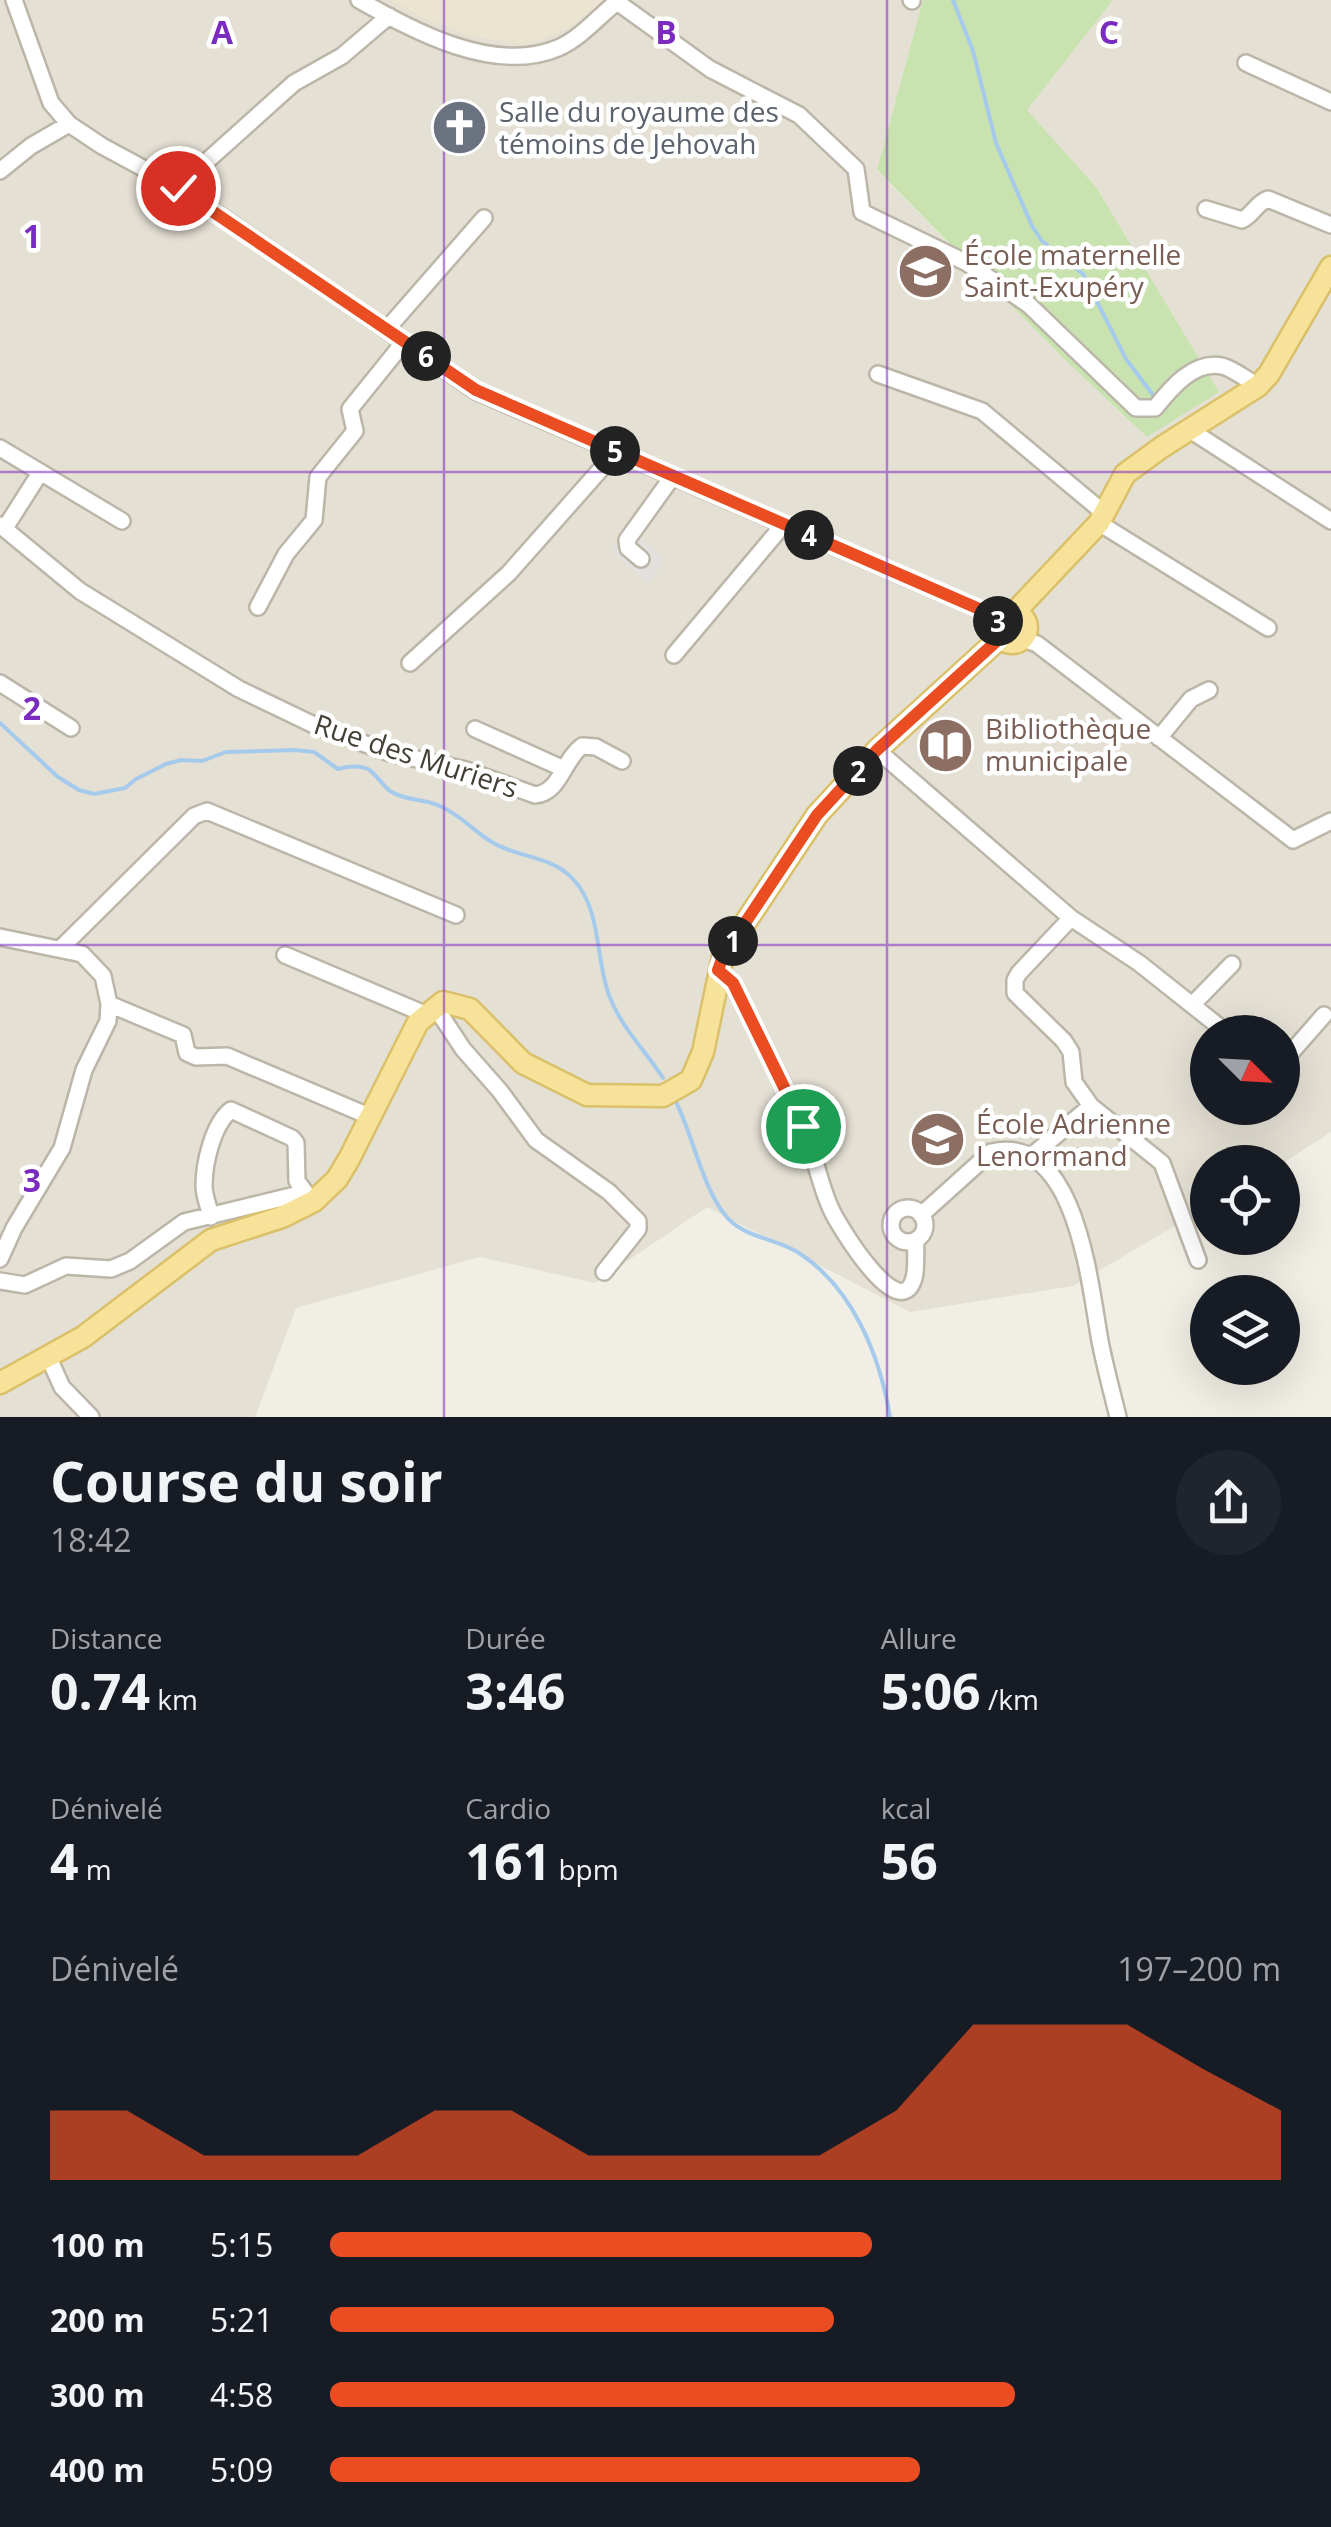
<!DOCTYPE html>
<html lang="fr">
<meta charset="utf-8">
<style>
:root{--surface:#171b24;--page:#20242c;--text:#f1f3f6;--muted:#9ea1a6;--accent:#eb4d23}
body{margin:0;font-family:"Open Sans",sans-serif;background:var(--page);color:var(--text);height:100vh;display:flex;flex-direction:column;font-size:38px;white-space:nowrap}
*{box-sizing:border-box;margin:0}
p{font-size:32px;color:var(--muted)}
.icon{flex:none;width:55px;height:55px;fill:none;stroke:currentColor;stroke-width:2;stroke-linecap:round;stroke-linejoin:round}
.map{position:relative;height:1417px;overflow:hidden}
.panel{display:flex;flex-direction:column;background:var(--surface);flex:1}
.panel>*{flex:none}
.needle{width:65px;rotate:114deg}
.fabs{position:absolute;left:1190px;top:1015px;display:grid;gap:20px}
.fabs a{display:grid;place-items:center;width:110px;height:110px;border-radius:50%;background:var(--surface);box-shadow:0 10px 40px #0002;font-size:50px}
.pin{position:absolute;display:grid;place-items:center;width:85px;height:85px;color:#fff;margin:-42px;border:5px solid #fff;border-radius:50%;box-shadow:0 2px 10px #0007}
.km{position:absolute;width:50px;height:50px;margin:-25px;border-radius:50%;background:#222;color:#fff;font-size:28px;line-height:50px;text-align:center}
.round{display:grid;place-items:center;flex:none;width:105px;height:105px;border-radius:52px;background:var(--page)}
.overview{display:flex;align-items:center;justify-content:space-between;height:170px;padding:0 50px}
h1{font-size:55px;font-weight:700;line-height:75px}
.figures{display:grid;grid-template-columns:repeat(3,1fr);gap:15px;height:170px;padding:10px 50px}
.figures div{display:grid;align-content:center}
.figures b{font-size:50px;font-weight:700}
.figures small{font-size:28px;font-weight:400}
.figures p{font-size:28px}
.chart{height:280px;padding:20px 50px}
.chart p{display:flex;justify-content:space-between}
.chart svg{width:100%;height:180px;margin-top:10px;fill:var(--accent);opacity:.7}
ul{padding:0 50px;list-style:none;font-size:32px}
li{display:grid;grid-template-columns:160px 120px 1fr;align-items:center;height:75px}
li i{height:25px;border-radius:12px;background:var(--accent)}
.map>svg:first-child{display:block}
.residential{fill:#e5e0d4;fill-rule:evenodd}
.education{fill:#eae4d0}
.green{fill:#c9e3b0}
.parking{fill:#e2e1dd}
.lines{fill:none;stroke-linecap:round;stroke-linejoin:round}
.stream{stroke:#a5caeb;stroke-width:4}
.minor-casing{stroke:#bcb6a9;stroke-width:20}
.major-casing{stroke:#dbc06a;stroke-width:25}
.minor{stroke:#fff;stroke-width:15}
.major{stroke:#f7e299;stroke-width:20}
.route-casing{stroke:#fff;stroke-width:20}
.route{stroke:#eb4d23;stroke-width:12}
.grid{fill:none;stroke:#7b2cbf;stroke-width:2.5;stroke-opacity:0.55}
.labels{text-anchor:middle;stroke-width:9;stroke-linejoin:round;paint-order:stroke}
.worship-label{font-size:28px;fill:#5b616d;stroke:#fff;text-anchor:start}
.education-label{font-size:28px;fill:#785e54;stroke:#fff;text-anchor:start}
.street-label{font-size:28px;fill:#433f35;stroke:#fff}
.grid-label{font-size:32px;text-anchor:middle;font-weight:bold;fill:#7b2cbf;stroke:#fff;stroke-width:9;stroke-linejoin:round;paint-order:stroke}
</style>
<div class="map">
<svg width="1331" height="1417" viewBox="0 0 1331 1417">
<rect width="100%" height="100%" fill="#f1eee5"/>
<path class="residential" d="M0 0H923L877 171 1066 361 1147 437 1096 187 1026 110 1113 0H1331V1132L1283 1163 1208 1162 1207 1207 1073 1286 910 1312 707 1207 595 1283 480 1257 296 1308 255 1417H0ZM1208 1032H1282V1108H1208Z"/>
<path class="education" d="M391 0H605L565 30 527 45 466 35 420 16Z"/>
<path class="green" d="M923 0H1113L1027 110 1096 187 1219 392 1147 437 1066 361 877 170Z"/>
<path class="parking" d="M629 530 666 559 648 584 610 550Z"/>
<g class="lines">
<path class="stream" d="M953 0 973 51 996 143 1032 226 1042 241 1083 274 1126 359 1153 395
M0 723 58 777 79 790 94 794 125 788 136 779 166 764 181 760 202 761 226 752 295 750 314 752 338 769C346 767 359 765 368 769 376 774 382 785 390 791 405 801 423 798 440 806 460 815 473 830 490 841 516 858 551 855 573 879 602 910 595 958 609 995 620 1026 645 1050 663 1078
M676 1102C693 1136 702 1186 725 1215 743 1238 776 1238 799 1253 853 1288 880 1356 890 1417"/>
<defs>
<path id="minor" d="M14 0 51 103 69 124 102 146 178 187 476 391 1000 618
M359 0C414 31 494 75 558 48 580 39 600 15 619 0
M911 0 912 1
M617 2 710 69 799 115 856 169 862 212 967 263 1029 305 1136 408H1155C1171 388 1194 360 1222 366 1234 369 1247 380 1258 386
M1246 63 1331 102
M0 171 31 146 69 124
M178 187 294 83 342 56 389 16
M1206 209 1242 220C1253 215 1256 203 1268 199L1331 225
M387 329 484 218
M878 374 982 411 1104 513
M1190 430 1331 521
M0 448 122 521
M1099 523 1268 628
M0 525 80 591 239 689 316 726 390 753 466 770 535 795C560 793 563 760 582 746L596 747 622 761
M5 528 40 473
M641 559 628 548 627 540 673 476
M258 607 286 554 314 520 318 477 355 431 350 409 404 342
M1023 639 1037 644 1293 840 1331 821
M674 655 784 524
M410 663 509 573 616 452
M0 683 71 728
M475 729 564 769
M1159 738 1191 699 1209 690
M877 750 1071 918 1139 963 1226 1032
M1071 918 1019 973 1015 980V993L1064 1041 1071 1052 1074 1082 1091 1106 1162 1163 1198 1260
M0 937 82 954 103 976 109 1004 108 1021 84 1070 62 1148 14 1228 0 1259
M60 949 194 816 207 811 456 915
M285 955 427 1015
M718 970 733 983C755 1029 779 1075 801 1121 814 1149 818 1181 831 1209 837 1223 900 1328 914 1278 917 1267 915 1252 916 1240
M109 1004 183 1035 187 1053 196 1057 227 1056 371 1117
M1192 1005 1232 964
M436 1008 463 1049 500 1091 536 1140 609 1192 638 1221V1229L604 1272
M1282 1063 1324 1015
M1029 1158 1091 1106
M891 1225a17 17 0 1 1 34 0a17 17 0 1 1-34 0Z
M921 1215 991 1152C1077 1132 1090 1287 1100 1341 1105 1367 1112 1392 1118 1417
M211 1217C209 1207 204 1196 204 1186 204 1163 213 1124 231 1110L292 1138 296 1143 297 1181 308 1196
M0 1281 25 1285 66 1266 111 1269 130 1261 184 1222 303 1193
M48 1356 62 1387 91 1417"/>
<path id="major" d="M1015 612 1099 523 1125 474 1162 447 1258 386 1269 374 1331 267
M997 628a15 15 0 1 1 30 0a15 15 0 1 1-30 0Z
M0 1383 83 1337 211 1240 282 1217 314 1201 337 1179 349 1159 418 1022 443 1002 470 1009 523 1063 587 1095 663 1096 691 1080 703 1052 723 956 817 815 877 750 1000 638"/>
</defs>
<use href="#minor" class="minor-casing"/>
<use href="#major" class="major-casing"/>
<use href="#minor" class="minor"/>
<use href="#major" class="major"/>
</g>
<g class="lines">
<defs>
<path id="route" d="M178 188 476 390 1000 618 997 624 1000 638 877 750 817 815 723 956 718 970 733 983 803 1126"/>
</defs>
<use href="#route" class="route-casing"/>
<use href="#route" class="route"/>
</g>
<path class="grid" d="M444 0V1417M887 0V1417M0 472H1331M0 945H1331"/>
<defs>
<symbol id="church-disc" viewBox="-11 -11 22 22"><circle r="9.5" fill="#6b7280" stroke="#fff"/><path d="M-1.2-6h2.4v3.5h3.3v2.4h-3.3V6h-2.4V-.1h-3.3v-2.4h3.3Z" fill="#fff"/></symbol>
<symbol id="school-disc" viewBox="-11 -11 22 22"><circle r="9.5" fill="#8d6e63" stroke="#fff"/><path d="M0-5L7-2L0 1L-7-2ZM-4 1L0 2.5L4 1V4Q0 6-4 4Z" fill="#fff"/></symbol>
<symbol id="library-disc" viewBox="-11 -11 22 22"><circle r="9.5" fill="#8d6e63" stroke="#fff"/><path d="M-6-4Q-3-5.5-.7-3.5V5Q-3 3-6 4ZM6-4Q3-5.5 .7-3.5V5Q3 3 6 4Z" fill="#fff"/></symbol>
</defs>
<g fill-rule="evenodd">
<use href="#church-disc" x="428" y="96" width="63" height="63"/>
<use href="#school-disc" x="894" y="240" width="63" height="63"/>
<use href="#library-disc" x="914" y="714" width="63" height="63"/>
<use href="#school-disc" x="906" y="1108" width="63" height="63"/>
</g>
<g class="labels">
<g class="worship-label">
<text x="499" y="122">Salle du royaume des<tspan x="499" dy="32">témoins de Jehovah</tspan></text>
</g>
<g class="education-label">
<text x="964" y="265">École maternelle<tspan x="964" dy="32">Saint-Exupéry</tspan></text>
<text x="985" y="739">Bibliothèque<tspan x="985" dy="32">municipale</tspan></text>
<text x="976" y="1134">École Adrienne<tspan x="976" dy="32">Lenormand</tspan></text>
</g>
<g class="street-label">
<text transform="translate(416 756) rotate(18)" y="10">Rue des Muriers</text>
</g>
</g>
<g class="grid-label">
<text x="222" y="44">A</text>
<text x="666" y="44">B</text>
<text x="1109" y="44">C</text>
<text x="32" y="248">1</text>
<text x="32" y="720">2</text>
<text x="32" y="1192">3</text>
</g>
</svg>
<div class="fabs">
<a><svg class="needle" viewBox="-14 -14 28 28"><path d="M0-13l5 13h-10z" fill="#e53935"/><path d="M0 13l5-13h-10z" fill="#9ea1a6"/></svg></a>
<a><svg class="icon" aria-label="locate" viewBox="0 0 24 24"><circle cx="12" cy="12" r="6"/><path d="M12 2v4M12 18v4M2 12h4M18 12h4"/></svg></a>
<a><svg class="icon" aria-label="layers" viewBox="0 0 24 24"><path d="M12 4l9 5-9 5-9-5zM3 14l9 5 9-5"/></svg></a>
</div>
<div class="pin" style="left:803px;top:1126px;background:#1e9e55"><svg class="icon" aria-label="arrive" viewBox="0 0 24 24"><path d="M6 21V4h12l-3 4 3 4H6"/></svg></div>
<div class="pin" style="left:178px;top:188px;background:#d93025"><svg class="icon" aria-label="check" viewBox="0 0 24 24"><path d="M5 12l5 5 9-10"/></svg></div>
<b class="km" style="left:733px;top:941px">1</b>
<b class="km" style="left:858px;top:771px">2</b>
<b class="km" style="left:998px;top:621px">3</b>
<b class="km" style="left:809px;top:535px">4</b>
<b class="km" style="left:615px;top:451px">5</b>
<b class="km" style="left:426px;top:356px">6</b>
</div>
<section class="panel">
<div class="overview"><div><h1>Course du soir</h1><p>18:42</p></div><a class="round"><svg class="icon" aria-label="share" viewBox="0 0 24 24"><path d="M12 15V3M7 8l5-5 5 5M5 13v7h14v-7"/></svg></a></div>
<div class="figures">
<div><p>Distance</p><b>0.74<small> km</small></b></div>
<div><p>Durée</p><b>3:46</b></div>
<div><p>Allure</p><b>5:06<small> /km</small></b></div>
</div>
<div class="figures">
<div><p>Dénivelé</p><b>4<small> m</small></b></div>
<div><p>Cardio</p><b>161<small> bpm</small></b></div>
<div><p>kcal</p><b>56</b></div>
</div>
<div class="chart"><p><span>Dénivelé</span>197–200 m</p>
<svg viewBox="0 0 160 44" preserveAspectRatio="none"><path d="M0 44V27L10 27L20 38L30 38L40 38L50 27L60 27L70 38L80 38L90 38L100 38L110 27L120 6L130 6L140 6L150 17L160 27V44z"/></svg>
</div>
<ul>
<li><b>100 m</b>5:15<i style="width:57%"></i></li>
<li><b>200 m</b>5:21<i style="width:53%"></i></li>
<li><b>300 m</b>4:58<i style="width:72%"></i></li>
<li><b>400 m</b>5:09<i style="width:62%"></i></li>
</ul>
</section>
